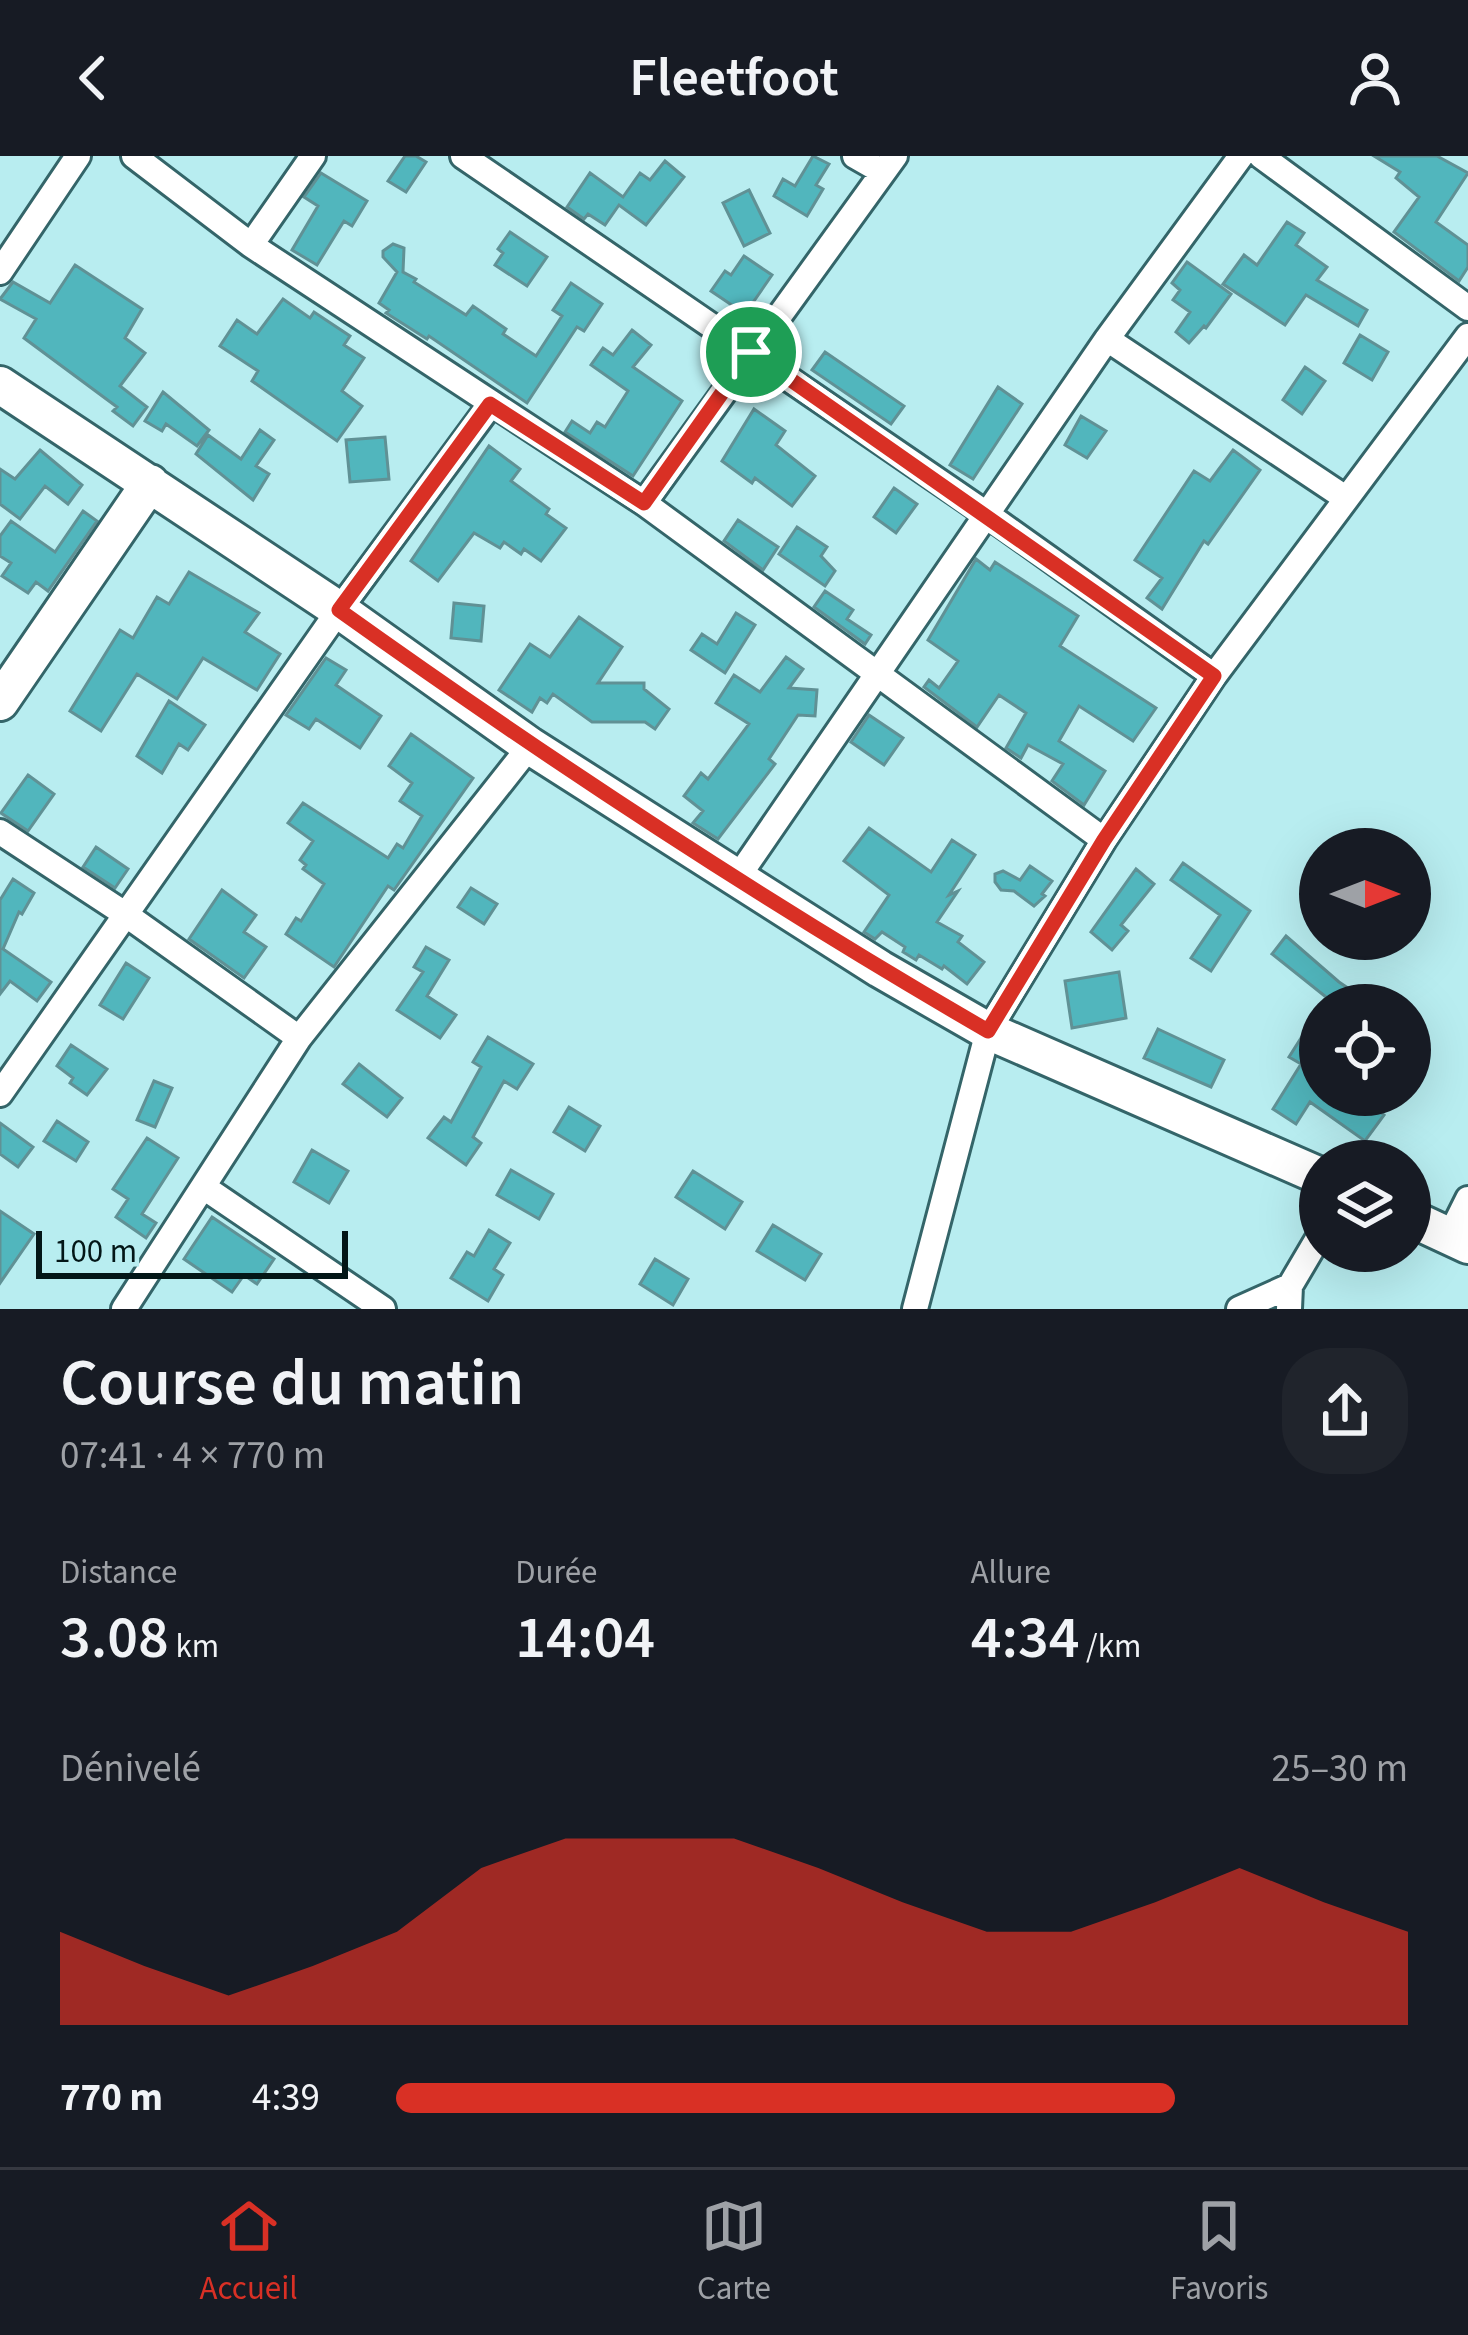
<!DOCTYPE html>
<html lang="fr">
<meta charset="utf-8">
<style>
:root{--surface:#171b24;--page:#20242c;--text:#f1f3f6;--muted:#9ea1a6;--line:#363941;--accent:#d93025}
body{margin:0;font-family:"Source Sans 3",sans-serif;background:var(--page);color:var(--text);height:100vh;display:flex;flex-direction:column;font-size:45px;white-space:nowrap}
*{box-sizing:border-box;margin:0}
p{font-size:39px;color:var(--muted)}
.icon{flex:none;width:66px;height:66px;fill:none;stroke:currentColor;stroke-width:2;stroke-linecap:round;stroke-linejoin:round}
.map{position:relative;height:1153px;overflow:hidden}
.details{display:flex;flex-direction:column;background:var(--surface);flex:1}
.details>*{flex:none}
.needle{width:78px;rotate:90deg}
.controls{position:absolute;left:1299px;top:672px;display:grid;gap:24px}
.controls a{display:grid;place-items:center;width:132px;height:132px;border-radius:50%;background:var(--surface);box-shadow:0 12px 48px #0002;font-size:60px}
.scale{position:absolute;left:36px;bottom:30px;width:312px;box-sizing:border-box;padding-left:12px;border:6px solid #031617;border-top:0;font-size:33px;line-height:42px;white-space:nowrap;color:#031617;-webkit-text-stroke:9px #b8edf0;paint-order:stroke}
.pin{position:absolute;display:grid;place-items:center;width:102px;height:102px;color:#fff;margin:-51px;border:6px solid #fff;border-radius:50%;box-shadow:0 3px 12px #0007}
.round{display:grid;place-items:center;flex:none;width:126px;height:126px;border-radius:48px;background:var(--page)}
.overview{display:flex;align-items:center;justify-content:space-between;height:204px;padding:0 60px}
h1{font-size:66px;font-weight:600;line-height:90px}
.stats{display:grid;grid-template-columns:repeat(3,1fr);gap:18px;height:204px;padding:12px 60px}
.stats div{display:grid;align-content:center}
.stats b{font-size:60px;font-weight:600}
.stats small{font-size:33px;font-weight:400}
.stats p{font-size:33px}
.chart{height:336px;padding:24px 60px}
.chart p{display:flex;justify-content:space-between}
.chart svg{width:100%;height:216px;margin-top:12px;fill:var(--accent);opacity:.7}
ul{padding:0 60px;list-style:none;font-size:39px}
li{display:grid;grid-template-columns:192px 144px 1fr;align-items:center;height:90px}
li i{height:30px;border-radius:15px;background:var(--accent)}
header{display:flex;justify-content:space-between;align-items:center;height:156px;padding:0 60px;background:var(--surface);font-size:54px;font-weight:600}
.tab-bar{display:flex;justify-content:space-around;align-items:center;height:168px;border-top:3px solid var(--line);background:var(--surface);font-size:33px;color:var(--muted)}
.tab-bar a{display:grid;justify-items:center;gap:6px}
.tab-bar .current{color:var(--accent)}
.map>svg:first-child{display:block}
.building{fill:#51b6bd;stroke:#609195;stroke-width:3}
.lines{fill:none;stroke-linecap:round;stroke-linejoin:round}
.street-casing{stroke:#346569;stroke-width:30}
.secondary-casing{stroke:#346569;stroke-width:42}
.street{stroke:#fff;stroke-width:24}
.secondary{stroke:#fff;stroke-width:36}
.route-casing{stroke:#fff;stroke-width:24}
.route{stroke:#d93025;stroke-width:15}
</style>
<header><svg class="icon" aria-label="back" viewBox="0 0 24 24"><path d="M15 5l-7 7 7 7"/></svg>Fleetfoot<svg class="icon" aria-label="person" viewBox="0 0 24 24"><circle cx="12" cy="8" r="4"/><path d="M4 21q1-7 8-7t8 7"/></svg></header>
<div class="map">
<svg width="1468" height="1153" viewBox="0 0 1468 1153">
<rect width="100%" height="100%" fill="#b8edf0"/>
<path class="building" d="M405 0H416L426 6 406 36 388 25Z
M813 0 829 8 816 29 823 33 807 60 774 40 783 23 795 30Z
M1374 0H1437L1468 17 1436 66 1468 89V111L1459 125 1394 76 1419 41 1396 22 1400 16Z
M665 5 684 21 646 69 619 49 605 69 588 58 584 63 567 51 590 17 623 41 640 17 650 24Z
M321 17 367 45 352 70 344 65 317 109 292 94 318 50 304 41Z
M749 34 770 77 744 90 723 47Z
M1287 66 1304 77 1296 89 1327 111 1317 124 1367 154 1358 170 1306 139 1285 169 1223 128 1244 99 1257 109Z
M510 76 547 101 527 130 495 109 503 97 498 93Z
M393 88 404 92 403 116 416 123 414 126 466 159 473 150 506 173 503 178 536 200 562 160 553 154 571 127 602 148 584 175 577 171 527 247 429 180 427 183 386 157 389 154 379 147 397 116 383 101V95Z
M744 100 772 119 745 158 711 135 725 115 731 119Z
M1187 106 1231 138 1206 172 1204 170 1189 187 1176 176 1190 156 1173 144 1180 134 1172 127Z
M75 109 142 153 125 182 145 197 120 230 147 251 133 270 113 255 117 251 24 182 36 163 0 143 13 126 50 147Z
M283 143 310 162 314 156 350 180 344 189 364 202 342 235 362 250 337 285 252 225 258 215 220 190 237 164 257 178Z
M632 174 651 189 633 211 682 245 633 320 565 276 572 265 590 277 597 266 605 271 628 235 591 209 603 192 613 199Z
M1360 179 1388 196 1372 224 1344 207Z
M825 196 904 250 891 268 812 214Z
M1305 211 1325 225 1302 258 1283 244Z
M998 231 1022 248 973 323 950 309Z
M163 236 209 274 197 290 166 268 162 275 145 265Z
M754 253 785 275 776 289 815 320 792 350 755 322 752 327 722 305Z
M1081 260 1106 275 1087 302 1065 289Z
M260 274 274 284 256 310 269 318 253 344 196 298 208 279 241 303Z
M385 281 389 323 350 326 346 284Z
M489 290 520 313 511 325 549 353 546 358 566 372 541 405 524 393 521 398 504 386 500 392 474 377 438 425 411 405Z
M40 294 82 329 68 348 45 330 20 363 0 348V313L15 323Z
M1233 294 1260 314 1208 388 1204 385 1162 453 1147 442 1162 422 1135 404 1194 315 1210 325Z
M894 332 917 348 896 377 874 361Z
M83 355 97 365 48 435 36 426 28 437 2 420 11 407 0 400V380L11 365 55 396Z
M738 364 778 391 763 414 724 385Z
M797 371 827 391 821 400 835 415 825 430 779 398Z
M976 403 990 414 995 406 1078 460 1060 490 1156 552 1133 585 1079 550 1059 585 1105 615 1084 649 1052 625 1063 608 1028 589 1021 602 1006 592 1026 557 999 539 977 571 924 531 929 524 939 532 958 505 928 484Z
M189 416 259 457 245 476 280 498 257 534 203 502 177 543 137 518 101 575 70 555 120 474 133 482 157 441 169 448Z
M825 435 853 454 847 463 871 479 865 488 814 451Z
M454 447 484 450 481 485 451 482Z
M736 457 755 469 725 517 691 494 702 478 717 488Z
M579 461 622 491 598 527H644V533L669 553 655 573 645 566H592L553 538 547 547 540 542 532 556 499 534 530 488 550 501Z
M786 501 803 513 789 532 817 534 815 560 798 559 769 603 775 608 718 683 693 667 703 655 684 640 701 617 708 623 749 568 716 547 734 519 760 536Z
M326 502 346 514 336 529 381 560 360 592 316 563 309 573 286 559Z
M169 545 205 569 188 594 179 588 162 617 137 600Z
M869 559 903 582 884 609 851 586Z
M411 578 473 622 394 734 388 730 334 811 286 778 296 762 301 765 324 728 303 713 306 709 300 704 313 685 288 667 303 647 388 702 397 688 403 692 422 660 400 645 412 627 389 610Z
M28 619 54 638 28 675 1 657Z
M869 672 931 716 952 684 975 699 949 739 958 735 937 766 962 780 958 786 984 806 967 828 944 810 942 813 919 799 916 804 903 796 905 791 882 776 875 783 864 776 889 739 844 705Z
M96 691 128 713 115 732 83 711Z
M1183 707 1250 755 1211 815 1191 802 1220 759 1171 724Z
M1030 710 1052 725 1042 738 1045 740 1034 750 1014 735 1001 734 995 726V718L1003 715 1020 724Z
M1136 713 1154 728 1121 769 1128 775 1112 794 1091 776Z
M13 723 34 737 22 758 19 756 3 793 51 826 37 845 10 825 0 838V744Z
M471 732 497 748 484 768 458 751Z
M222 734 256 759 244 776 266 791 244 822 189 783Z
M1286 780 1339 826 1373 849H1322L1326 841 1272 798Z
M426 791 449 804 427 840 456 859 440 882 397 854 423 816 414 811Z
M126 807 149 822 123 863 100 849Z
M1119 816 1126 862 1072 872 1065 825Z
M1320 852V939H1356L1384 959 1365 985 1310 946 1296 968 1273 953 1301 908 1289 901Z
M1158 873 1224 904 1211 931 1144 902Z
M488 881 533 908 517 933 504 925 473 981 481 987 466 1009 428 982 444 961 451 966 481 911 473 906Z
M71 889 107 913 87 939 70 927 73 922 57 910Z
M359 908 402 942 387 961 343 928Z
M154 925 172 932 155 971 137 964Z
M569 951 600 970 585 995 554 976Z
M57 965 88 986 76 1005 44 985Z
M0 967 33 991 18 1011 0 998Z
M147 982 178 1002 142 1058 156 1067 146 1082 116 1061 128 1043 113 1033Z
M312 994 348 1015 329 1047 294 1026Z
M511 1014 553 1038 539 1063 497 1039Z
M693 1015 742 1046 725 1073 676 1041Z
M0 1055 34 1078 0 1127Z
M212 1061 274 1103 257 1128 244 1119 232 1136 184 1103Z
M773 1069 821 1098 805 1124 757 1095Z
M489 1074 510 1087 494 1113 503 1119 488 1145 451 1122 467 1096 474 1100Z
M655 1103 688 1123 673 1149 640 1128Z"/>
<g class="lines">
<defs>
<path id="street" d="M134 0 251 89 644 347 1104 684
M463 0 988 359 1214 520
M855 0 883 16
M1261 0 1468 152
M251 89 313 0
M0 116 78 0
M1107 183 1344 341
M644 347 895 0
M0 676 125 758 299 882
M738 721 1107 183 1241 0
M0 938 339 454 491 248
M205 1032 383 1153
M1449 1081 1468 1043
M124 1153 299 882 530 590
M915 1153 988 875 1104 684 1214 520 1468 180
M1239 1153 1290 1130
M1289 1153 1290 1130 1320 1079"/>
<path id="secondary" d="M0 229 339 454 530 590 880 813 988 875 1320 1020
M0 546 150 327
M1410 1062 1468 1089"/>
</defs>
<use href="#street" class="street-casing"/>
<use href="#secondary" class="secondary-casing"/>
<use href="#street" class="street"/>
<use href="#secondary" class="secondary"/>
</g>
<g class="lines">
<defs>
<path id="route" d="M751 196 1214 520 1104 684 988 875C765 746 549 604 339 454L490 248 644 347Z"/>
</defs>
<use href="#route" class="route-casing"/>
<use href="#route" class="route"/>
</g>
</svg>
<div class="controls">
<a><svg class="needle" viewBox="-14 -14 28 28"><path d="M0-13l5 13h-10z" fill="#e53935"/><path d="M0 13l5-13h-10z" fill="#9ea1a6"/></svg></a>
<a><svg class="icon" aria-label="locate" viewBox="0 0 24 24"><circle cx="12" cy="12" r="6"/><path d="M12 2v4M12 18v4M2 12h4M18 12h4"/></svg></a>
<a><svg class="icon" aria-label="layers" viewBox="0 0 24 24"><path d="M12 4l9 5-9 5-9-5zM3 14l9 5 9-5"/></svg></a>
</div>
<div class="scale">100 m</div>
<div class="pin" style="left:751px;top:196px;background:#1e9e55"><svg class="icon" aria-label="arrive" viewBox="0 0 24 24"><path d="M6 21V4h12l-3 4 3 4H6"/></svg></div>
</div>
<section class="details">
<div class="overview"><div><h1>Course du matin</h1><p>07:41 · 4 × 770 m</p></div><a class="round"><svg class="icon" aria-label="share" viewBox="0 0 24 24"><path d="M12 15V3M7 8l5-5 5 5M5 13v7h14v-7"/></svg></a></div>
<div class="stats">
<div><p>Distance</p><b>3.08<small> km</small></b></div>
<div><p>Durée</p><b>14:04</b></div>
<div><p>Allure</p><b>4:34<small> /km</small></b></div>
</div>
<div class="chart"><p><span>Dénivelé</span>25–30 m</p>
<svg viewBox="0 0 160 44" preserveAspectRatio="none"><path d="M0 44V25L10 32L20 38L30 32L40 25L50 12L60 6L70 6L80 6L90 12L100 19L110 25L120 25L130 19L140 12L150 19L160 25V44z"/></svg>
</div>
<ul>
<li><b>770 m</b>4:39<i style="width:77%"></i></li>
</ul>
</section>
<nav class="tab-bar">
<a class="current"><svg class="icon" aria-label="home" viewBox="0 0 24 24"><path d="M3 11l9-7 9 7M6 9v11h12V9"/></svg>Accueil</a>
<a><svg class="icon" aria-label="map" viewBox="0 0 24 24"><path d="M3 6l6-2 6 2 6-2v14l-6 2-6-2-6 2zM9 4v14M15 6v14"/></svg>Carte</a>
<a><svg class="icon" aria-label="saved" viewBox="0 0 24 24"><path d="M7 4h10v16l-5-4-5 4z"/></svg>Favoris</a>
</nav>
